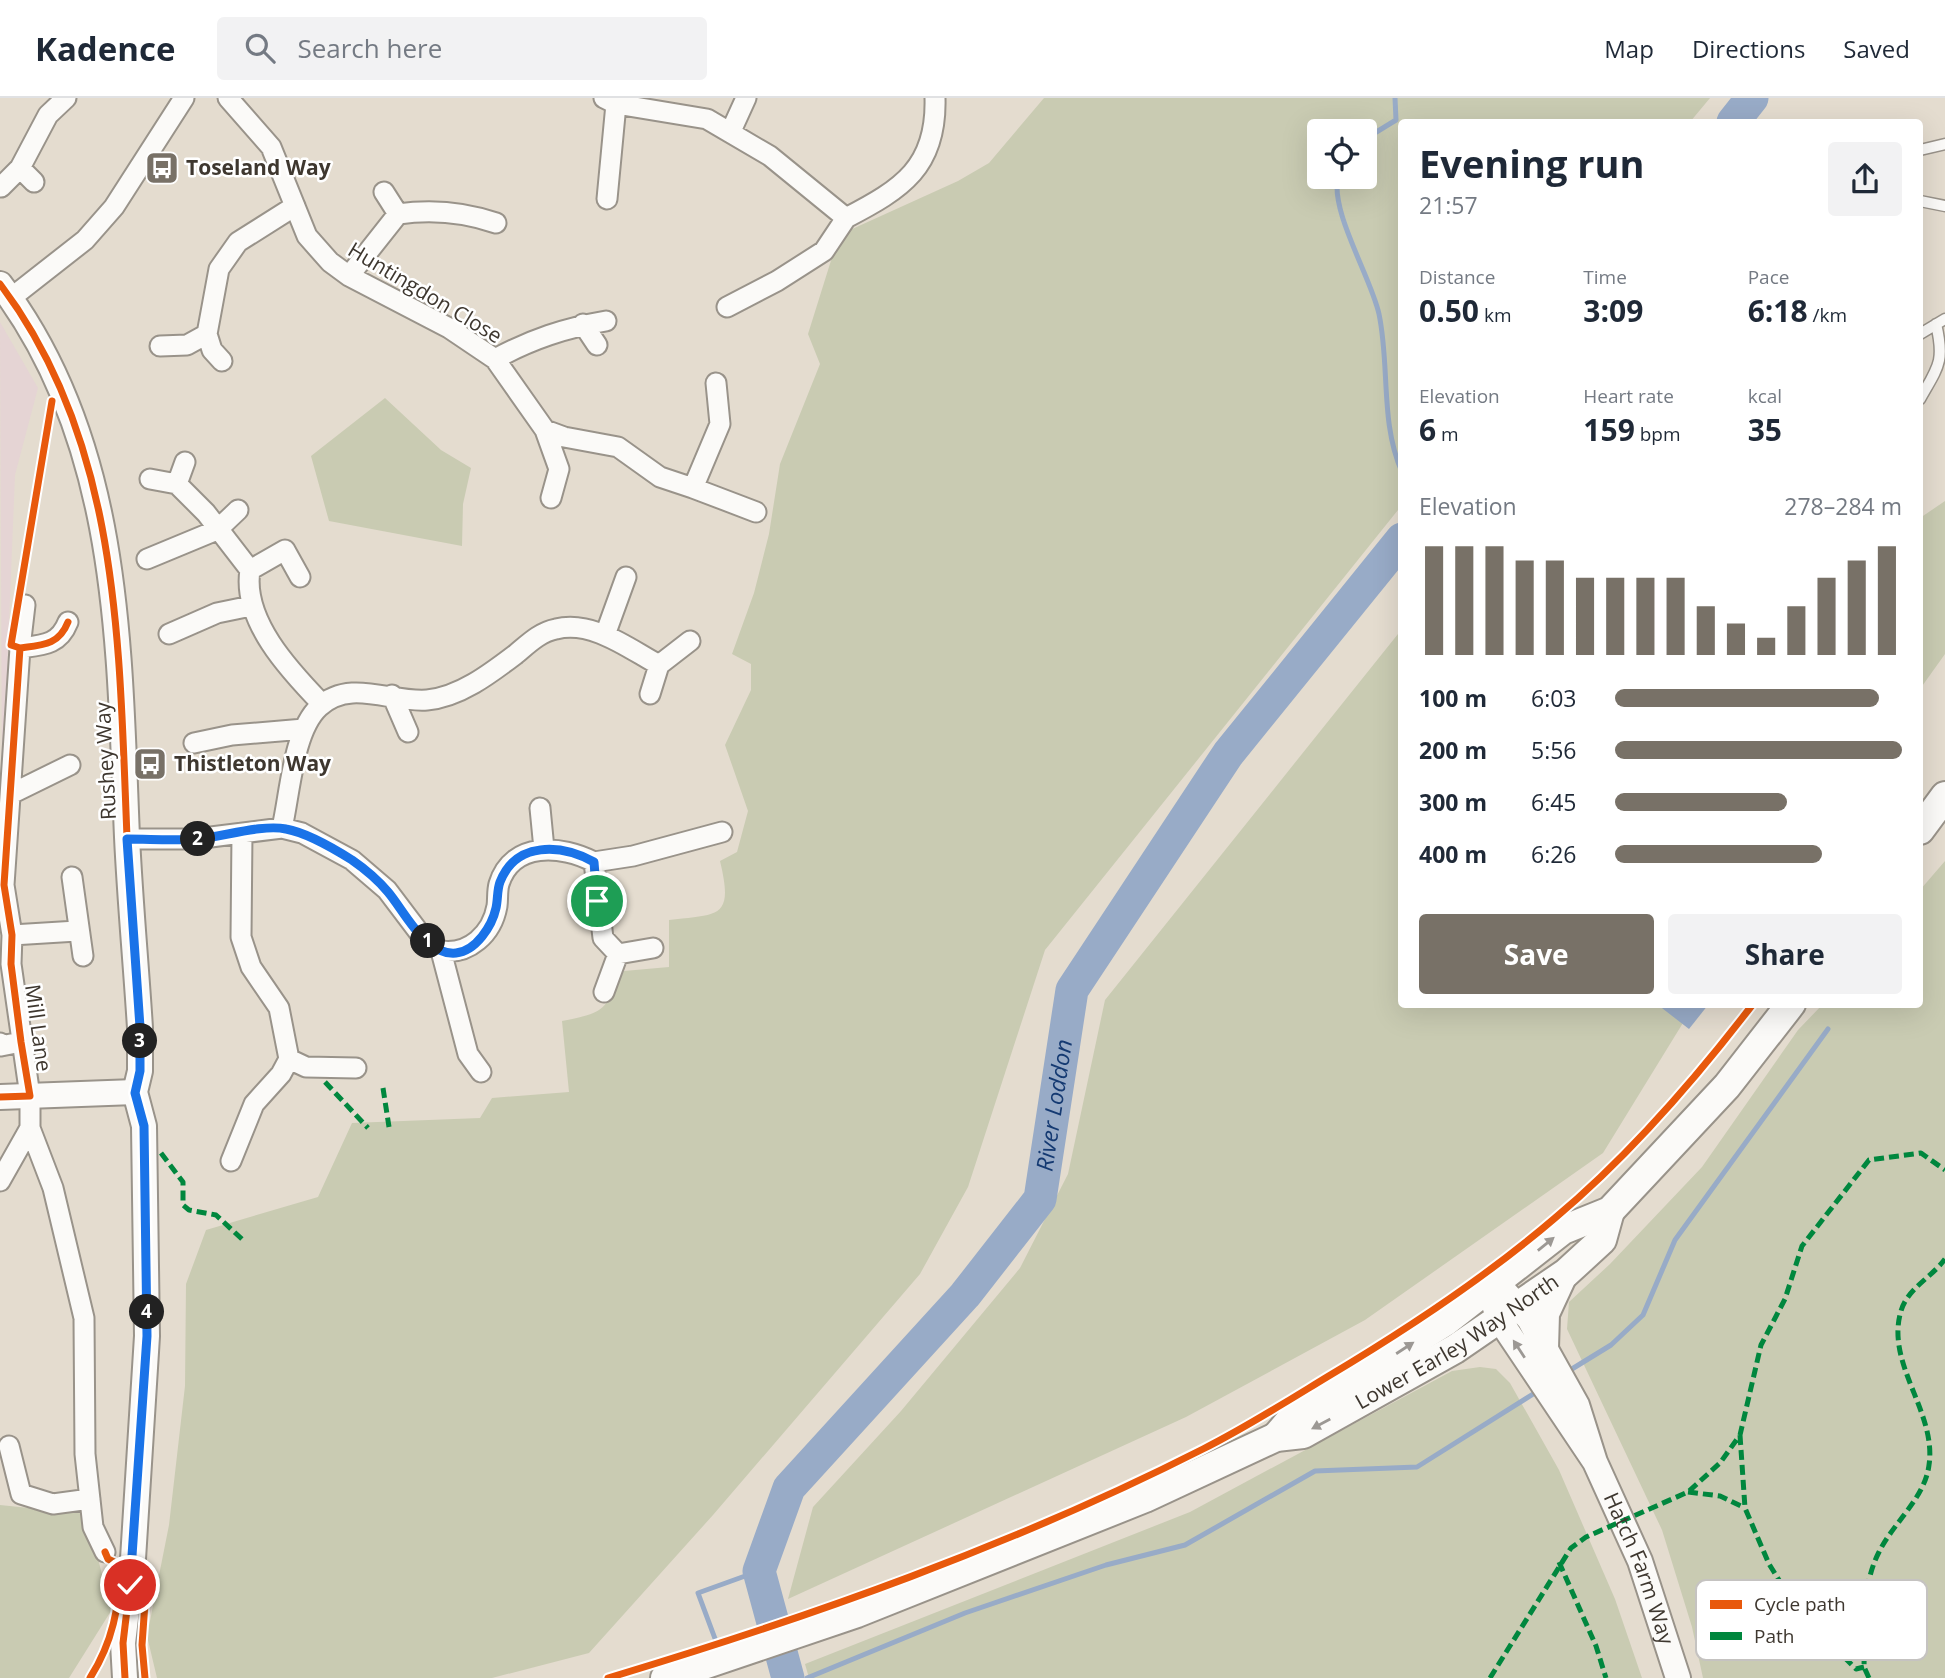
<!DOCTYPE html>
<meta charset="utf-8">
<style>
:root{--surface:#fff;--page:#f2f2f3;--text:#1f2937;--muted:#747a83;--line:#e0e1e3;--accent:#787167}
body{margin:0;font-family:"Open Sans",sans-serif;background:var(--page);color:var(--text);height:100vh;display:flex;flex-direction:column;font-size:26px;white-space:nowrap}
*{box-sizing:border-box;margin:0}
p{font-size:23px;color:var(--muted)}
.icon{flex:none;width:38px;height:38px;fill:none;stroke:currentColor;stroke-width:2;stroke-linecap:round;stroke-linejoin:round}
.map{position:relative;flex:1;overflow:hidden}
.details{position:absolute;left:1398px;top:21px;width:525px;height:889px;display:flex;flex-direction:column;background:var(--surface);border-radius:7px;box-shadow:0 7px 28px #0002}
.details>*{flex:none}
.controls{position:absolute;left:1307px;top:21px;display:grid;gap:14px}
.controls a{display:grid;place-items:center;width:70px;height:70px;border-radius:7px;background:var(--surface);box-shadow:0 7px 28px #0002;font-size:35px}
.pin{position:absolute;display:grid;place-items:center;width:60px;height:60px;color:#fff;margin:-30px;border:4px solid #fff;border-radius:50%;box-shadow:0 2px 7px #0007}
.km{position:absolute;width:35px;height:35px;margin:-18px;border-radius:50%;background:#222;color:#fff;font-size:19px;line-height:35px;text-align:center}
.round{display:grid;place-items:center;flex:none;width:74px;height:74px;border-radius:7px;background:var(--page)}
.summary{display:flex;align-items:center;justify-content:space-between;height:119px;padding:0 21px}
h1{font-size:38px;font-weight:700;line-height:52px}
.stats{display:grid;grid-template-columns:repeat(3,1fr);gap:10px;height:119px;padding:7px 21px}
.stats div{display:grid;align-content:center}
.stats b{font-size:30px;font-weight:700}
.stats small{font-size:19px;font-weight:400}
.stats p{font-size:19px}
.chart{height:196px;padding:14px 21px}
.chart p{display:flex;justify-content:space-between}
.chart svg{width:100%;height:126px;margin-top:7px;stroke:var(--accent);stroke-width:6}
.cta{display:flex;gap:14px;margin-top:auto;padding:14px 21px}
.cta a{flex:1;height:80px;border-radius:7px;background:var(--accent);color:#fff;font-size:28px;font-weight:700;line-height:80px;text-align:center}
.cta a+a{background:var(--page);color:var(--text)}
ul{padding:0 21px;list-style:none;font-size:23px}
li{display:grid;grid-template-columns:112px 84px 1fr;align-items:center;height:52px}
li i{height:18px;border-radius:9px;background:var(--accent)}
header{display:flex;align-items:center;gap:42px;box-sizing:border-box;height:98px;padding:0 35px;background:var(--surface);border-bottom:2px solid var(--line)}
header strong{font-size:33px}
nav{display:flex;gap:38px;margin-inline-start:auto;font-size:24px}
.search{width:490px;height:63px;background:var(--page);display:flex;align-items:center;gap:18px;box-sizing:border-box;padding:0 24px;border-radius:7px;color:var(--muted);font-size:26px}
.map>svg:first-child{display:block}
.education{fill:#e5d4d4}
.green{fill:#c9cbb2;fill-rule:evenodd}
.water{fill:#98abc7}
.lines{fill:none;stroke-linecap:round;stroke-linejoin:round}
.stream{stroke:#98abc7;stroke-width:5}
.river{stroke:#98abc7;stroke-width:33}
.service-casing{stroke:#99938a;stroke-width:13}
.minor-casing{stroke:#99938a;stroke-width:23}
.tertiary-casing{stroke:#99938a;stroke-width:28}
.secondary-casing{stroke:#99938a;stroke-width:32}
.service{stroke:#fbfaf8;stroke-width:10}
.minor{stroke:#fbfaf8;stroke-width:19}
.tertiary{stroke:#fbfaf8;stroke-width:24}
.secondary{stroke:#fbfaf8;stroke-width:28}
.quiet{stroke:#00873e;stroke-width:5;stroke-dasharray:10 5;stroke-linecap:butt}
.cycleway-casing{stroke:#fff;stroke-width:11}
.cycleway{stroke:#e8590c;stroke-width:7}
.oneway{fill:#9c9894}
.route-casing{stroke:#fff;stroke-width:14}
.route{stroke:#1a73e8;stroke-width:9}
.labels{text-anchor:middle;stroke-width:5;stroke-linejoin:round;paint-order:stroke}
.poi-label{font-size:21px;font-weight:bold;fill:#3e372f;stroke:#fff;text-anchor:start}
.street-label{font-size:21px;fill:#3e372f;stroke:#fff}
.water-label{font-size:23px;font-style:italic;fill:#153a72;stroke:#fff}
.key{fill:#fff;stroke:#c5c3c1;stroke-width:2}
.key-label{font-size:19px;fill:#3e372f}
</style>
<header>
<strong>Kadence</strong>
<div class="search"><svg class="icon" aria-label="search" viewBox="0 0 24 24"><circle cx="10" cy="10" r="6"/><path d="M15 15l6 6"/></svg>Search here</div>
<nav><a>Map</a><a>Directions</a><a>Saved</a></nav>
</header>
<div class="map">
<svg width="1945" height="1580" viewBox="0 0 1945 1580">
<rect width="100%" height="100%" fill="#e4dccf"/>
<path class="education" d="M0 224 38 290 15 377 2 698Z"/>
<path class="green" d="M1044 0H1710L1690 24H1402V407L1045 852 968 1089 920 1176 713 1417 589 1555 492 1580H157L147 1538 169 1427 185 1288 186 1186 206 1132 318 1099 352 1025 480 1020 492 1000 569 994 562 923C607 914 603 913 624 873L669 869V822C719 816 734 821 720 763L737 754 748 713 725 647 751 592V566L732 556 754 495 769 436 780 366 820 266 808 236 839 137 958 83 989 65ZM1320 33H1365V79H1320Z
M385 300 441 352 471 370 463 406 462 448 329 423 311 358Z
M1945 403V556L1920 591V420Z
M1402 531V677L1399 681 1402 682V906L1694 907 1603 1055 1365 1222 1186 1319 788 1501 813 1409 901 1313 1020 1170 1068 1076 1105 902Z
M1945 763V1580H1703L1692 1529 1662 1432 1567 1231 1569 1204 1610 1166 1702 1069 1798 932 1822 907 1920 906V792Z
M1480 1269 1496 1271 1510 1285 1559 1372 1615 1501 1642 1580H809L805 1566 1190 1414 1452 1273Z
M0 1407 87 1416 111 1513 69 1580H0Z"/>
<path class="water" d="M1658 907H1708L1689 931Z"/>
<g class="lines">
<path class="stream" d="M1365 41 1396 22 1395 0
M1338 79C1330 114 1371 179 1379 216 1390 268 1380 325 1402 374
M1567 1274 1611 1247 1643 1217 1675 1142 1828 931
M720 1554 698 1495 759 1473
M807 1580 965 1515 1106 1467 1185 1447 1315 1373 1417 1369 1538 1293"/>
<g class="river">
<path d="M1733 24 1752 0"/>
<path id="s1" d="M788 1580 759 1473 789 1390 965 1197 1040 1101 1072 892 1228 656 1402 441"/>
</g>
<defs>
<path id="service" d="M1920 52 1945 46
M1920 103 1945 108
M1920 236 1945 221
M1920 301C1938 269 1945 264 1936 226"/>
<path id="minor" d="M228 0 271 49 307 138 330 164 349 178 449 230 495 261 545 332 559 371 551 400
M604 0 616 6 707 21 770 58 846 120 824 153 777 183 727 209
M731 33 746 0
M34 84 20 70 48 17 66 0
M1 89 20 70
M384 94 398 116
M607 101 616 6
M846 120C902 91 937 69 935 0
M349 178 398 116C432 111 464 114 496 125
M11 200 85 142 114 109 184 0
M583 226 597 247
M207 236 212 252 222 263
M160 248 187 247 207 236 219 171 238 144 295 108
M495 261C532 241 565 230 606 223
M545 332 564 339 618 349 660 379 693 390 720 326 716 285
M150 381 177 386 206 415 250 472C242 522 289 572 322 606
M177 386 185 364
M693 390 756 414
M147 461 217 432 238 412
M250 472 285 452 300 479
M68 524C59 547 43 547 20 550L4 787 12 837 11 866 30 998V1030L53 1090 84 1220 85 1356 93 1429 105 1454
M169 536 217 515 251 508
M605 537 626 479
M20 550 25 507
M659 567 690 543
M392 597 408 634
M194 645 232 637 304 631
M11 696 70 667
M540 710 544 751
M282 730C290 696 293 633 319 609 350 580 391 605 427 602 460 599 491 575 516 556 528 546 540 534 556 531 593 522 629 551 659 567L650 596
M127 741H195L282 730 302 735 352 762 387 792 421 837 441 853 468 956 481 974
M594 764 633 758 722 734
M72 779 83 858
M12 837 77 833
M441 853C469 857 492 836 497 808 498 801 497 793 499 786 512 743 562 747 594 764L603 840 618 856 653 850
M604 894 618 856
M0 945 1 948 21 944
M289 961 306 969 356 970
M231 1063 254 1006 281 976 289 961 279 910 251 869 241 839 242 735
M0 1083 30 1030
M9 1348 21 1396 53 1406 90 1401"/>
<g id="tertiary">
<path d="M0 186C121 345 119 549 127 739 130 803 136 866 140 930V973L135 994 144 1028 147 1238 133 1461 123 1545 125 1580"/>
<path d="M0 999 135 994"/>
<path d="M1546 1250 1547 1216 1566 1175"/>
<path id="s2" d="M1595 1364 1499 1221 1493 1204V1189L1506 1195 1529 1221 1577 1307 1595 1364 1640 1463 1678 1580"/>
</g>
<g id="secondary">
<path d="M1920 732 1945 698"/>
<path d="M1276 1339 1292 1320 1445 1224 1563 1132 1610 1113 1727 988 1791 906"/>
<path id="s3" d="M665 1580 857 1515 1145 1400 1276 1339 1303 1336 1455 1251 1566 1175 1602 1142 1610 1113"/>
</g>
</defs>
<use href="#service" class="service-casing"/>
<use href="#minor" class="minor-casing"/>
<use href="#tertiary" class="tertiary-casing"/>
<use href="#secondary" class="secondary-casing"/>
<use href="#service" class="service"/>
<use href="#minor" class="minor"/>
<use href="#tertiary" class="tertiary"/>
<use href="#secondary" class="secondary"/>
<path class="quiet" d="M325 984 368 1030
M383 990 389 1029
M161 1055 183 1084V1107L189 1112 216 1117 244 1143
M1740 1337 1745 1410 1769 1466 1799 1514 1856 1571 1864 1569
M1688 1394 1720 1398 1745 1410
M1559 1464 1596 1548 1606 1580
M1490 1580 1571 1450 1586 1439 1688 1394 1720 1365 1740 1337 1761 1247 1785 1201 1802 1148 1869 1062 1921 1055 1945 1072
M1869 1580 1864 1569C1865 1530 1861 1489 1879 1454 1893 1425 1925 1400 1929 1367 1937 1314 1885 1266 1901 1213 1907 1191 1932 1179 1945 1161"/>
<defs>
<path id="cycleway" d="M0 186C121 345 119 549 127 739 130 803 136 866 140 930V973L135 994 144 1028 147 1238 133 1461 123 1545 125 1580
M20 550 11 547 52 303
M0 999 30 998 21 944 11 866 12 837 4 787 20 550C43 547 59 547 68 524
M121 1474 147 1477 142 1547 145 1580
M90 1580C111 1547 122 1506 118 1466L108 1461 105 1454
M608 1580C811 1519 1014 1447 1203 1351 1245 1330 1286 1304 1327 1279 1406 1232 1485 1180 1555 1120 1629 1058 1694 983 1753 906"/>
</defs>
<use href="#cycleway" class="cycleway-casing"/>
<use href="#cycleway" class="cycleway"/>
</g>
<defs><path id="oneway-solid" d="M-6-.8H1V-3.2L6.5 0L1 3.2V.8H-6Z" transform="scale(1.75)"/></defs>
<g class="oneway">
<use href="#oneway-solid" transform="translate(1546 1146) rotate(-39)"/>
<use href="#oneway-solid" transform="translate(1405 1250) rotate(-33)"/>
<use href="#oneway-solid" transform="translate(1519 1251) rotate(-123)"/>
<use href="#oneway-solid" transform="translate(1321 1326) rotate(152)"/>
</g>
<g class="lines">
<defs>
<path id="route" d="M130 1487 147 1238 144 1028 135 995 140 973V929L127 741C150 741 174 743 196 741 222 739 262 726 286 731 308 735 333 750 352 762 365 771 378 782 388 794 405 814 425 858 456 855 476 853 492 828 496 810 498 801 497 792 500 784 516 743 561 746 594 764L597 803"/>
</defs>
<use href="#route" class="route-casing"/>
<use href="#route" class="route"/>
</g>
<defs>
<symbol id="bus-square" viewBox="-11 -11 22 22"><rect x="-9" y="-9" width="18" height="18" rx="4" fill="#787167" stroke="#fff"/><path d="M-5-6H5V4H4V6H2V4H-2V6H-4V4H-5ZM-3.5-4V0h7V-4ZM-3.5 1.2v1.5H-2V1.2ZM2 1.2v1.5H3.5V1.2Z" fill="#fff"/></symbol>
</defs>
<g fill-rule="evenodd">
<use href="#bus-square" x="143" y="51" width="38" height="38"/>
<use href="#bus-square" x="131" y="647" width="38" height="38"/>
</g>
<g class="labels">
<g class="poi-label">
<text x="186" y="77">Toseland Way</text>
<text x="174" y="673">Thistleton Way</text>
</g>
<g class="street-label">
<text transform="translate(425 195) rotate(31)" y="7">Huntingdon Close</text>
<text transform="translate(106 663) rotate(-93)" y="7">Rushey Way</text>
<text transform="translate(38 930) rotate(82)" y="7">Mill Lane</text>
<text dy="7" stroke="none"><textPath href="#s3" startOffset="864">Lower Earley Way North</textPath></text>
<text dy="7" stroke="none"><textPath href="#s2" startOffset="528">Hatch Farm Way</textPath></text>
</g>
<g class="water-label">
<text dy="8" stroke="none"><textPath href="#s1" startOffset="677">River Loddon</textPath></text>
</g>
</g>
<rect x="1696" y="1482" width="231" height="80" rx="10" class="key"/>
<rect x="1710" y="1502" width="32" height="9" fill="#e8590c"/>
<rect x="1710" y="1534" width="32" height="8" fill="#00873e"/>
<g class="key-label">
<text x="1754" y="1513">Cycle path</text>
<text x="1754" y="1545">Path</text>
</g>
</svg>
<div class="controls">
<a><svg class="icon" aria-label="locate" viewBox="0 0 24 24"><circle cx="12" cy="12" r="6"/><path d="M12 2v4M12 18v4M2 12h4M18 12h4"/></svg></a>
</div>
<div class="pin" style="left:597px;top:803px;background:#1e9e55"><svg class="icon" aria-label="arrive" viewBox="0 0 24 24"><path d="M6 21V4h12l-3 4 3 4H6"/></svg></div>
<div class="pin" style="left:130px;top:1487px;background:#d93025"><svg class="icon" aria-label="check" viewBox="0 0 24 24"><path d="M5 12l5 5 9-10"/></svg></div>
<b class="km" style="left:428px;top:843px">1</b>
<b class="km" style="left:198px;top:741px">2</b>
<b class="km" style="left:140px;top:943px">3</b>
<b class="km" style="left:147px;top:1214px">4</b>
<section class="details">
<div class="summary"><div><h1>Evening run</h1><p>21:57</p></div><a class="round"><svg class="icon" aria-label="share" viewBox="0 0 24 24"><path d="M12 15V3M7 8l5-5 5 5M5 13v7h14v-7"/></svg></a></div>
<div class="stats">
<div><p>Distance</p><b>0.50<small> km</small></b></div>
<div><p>Time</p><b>3:09</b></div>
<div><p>Pace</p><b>6:18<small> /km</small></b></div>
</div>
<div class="stats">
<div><p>Elevation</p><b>6<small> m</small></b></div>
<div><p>Heart rate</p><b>159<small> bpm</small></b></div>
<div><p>kcal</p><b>35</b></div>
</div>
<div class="chart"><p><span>Elevation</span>278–284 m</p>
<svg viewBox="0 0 160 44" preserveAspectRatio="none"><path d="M5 44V6M15 44V6M25 44V6M35 44V11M45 44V11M55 44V17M65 44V17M75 44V17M85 44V17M95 44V27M105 44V33M115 44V38M125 44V27M135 44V17M145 44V11M155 44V6"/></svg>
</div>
<ul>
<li><b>100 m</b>6:03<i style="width:92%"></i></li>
<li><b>200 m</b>5:56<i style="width:100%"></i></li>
<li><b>300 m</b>6:45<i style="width:60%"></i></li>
<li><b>400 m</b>6:26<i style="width:72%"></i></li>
</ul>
<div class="cta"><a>Save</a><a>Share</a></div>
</section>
</div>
